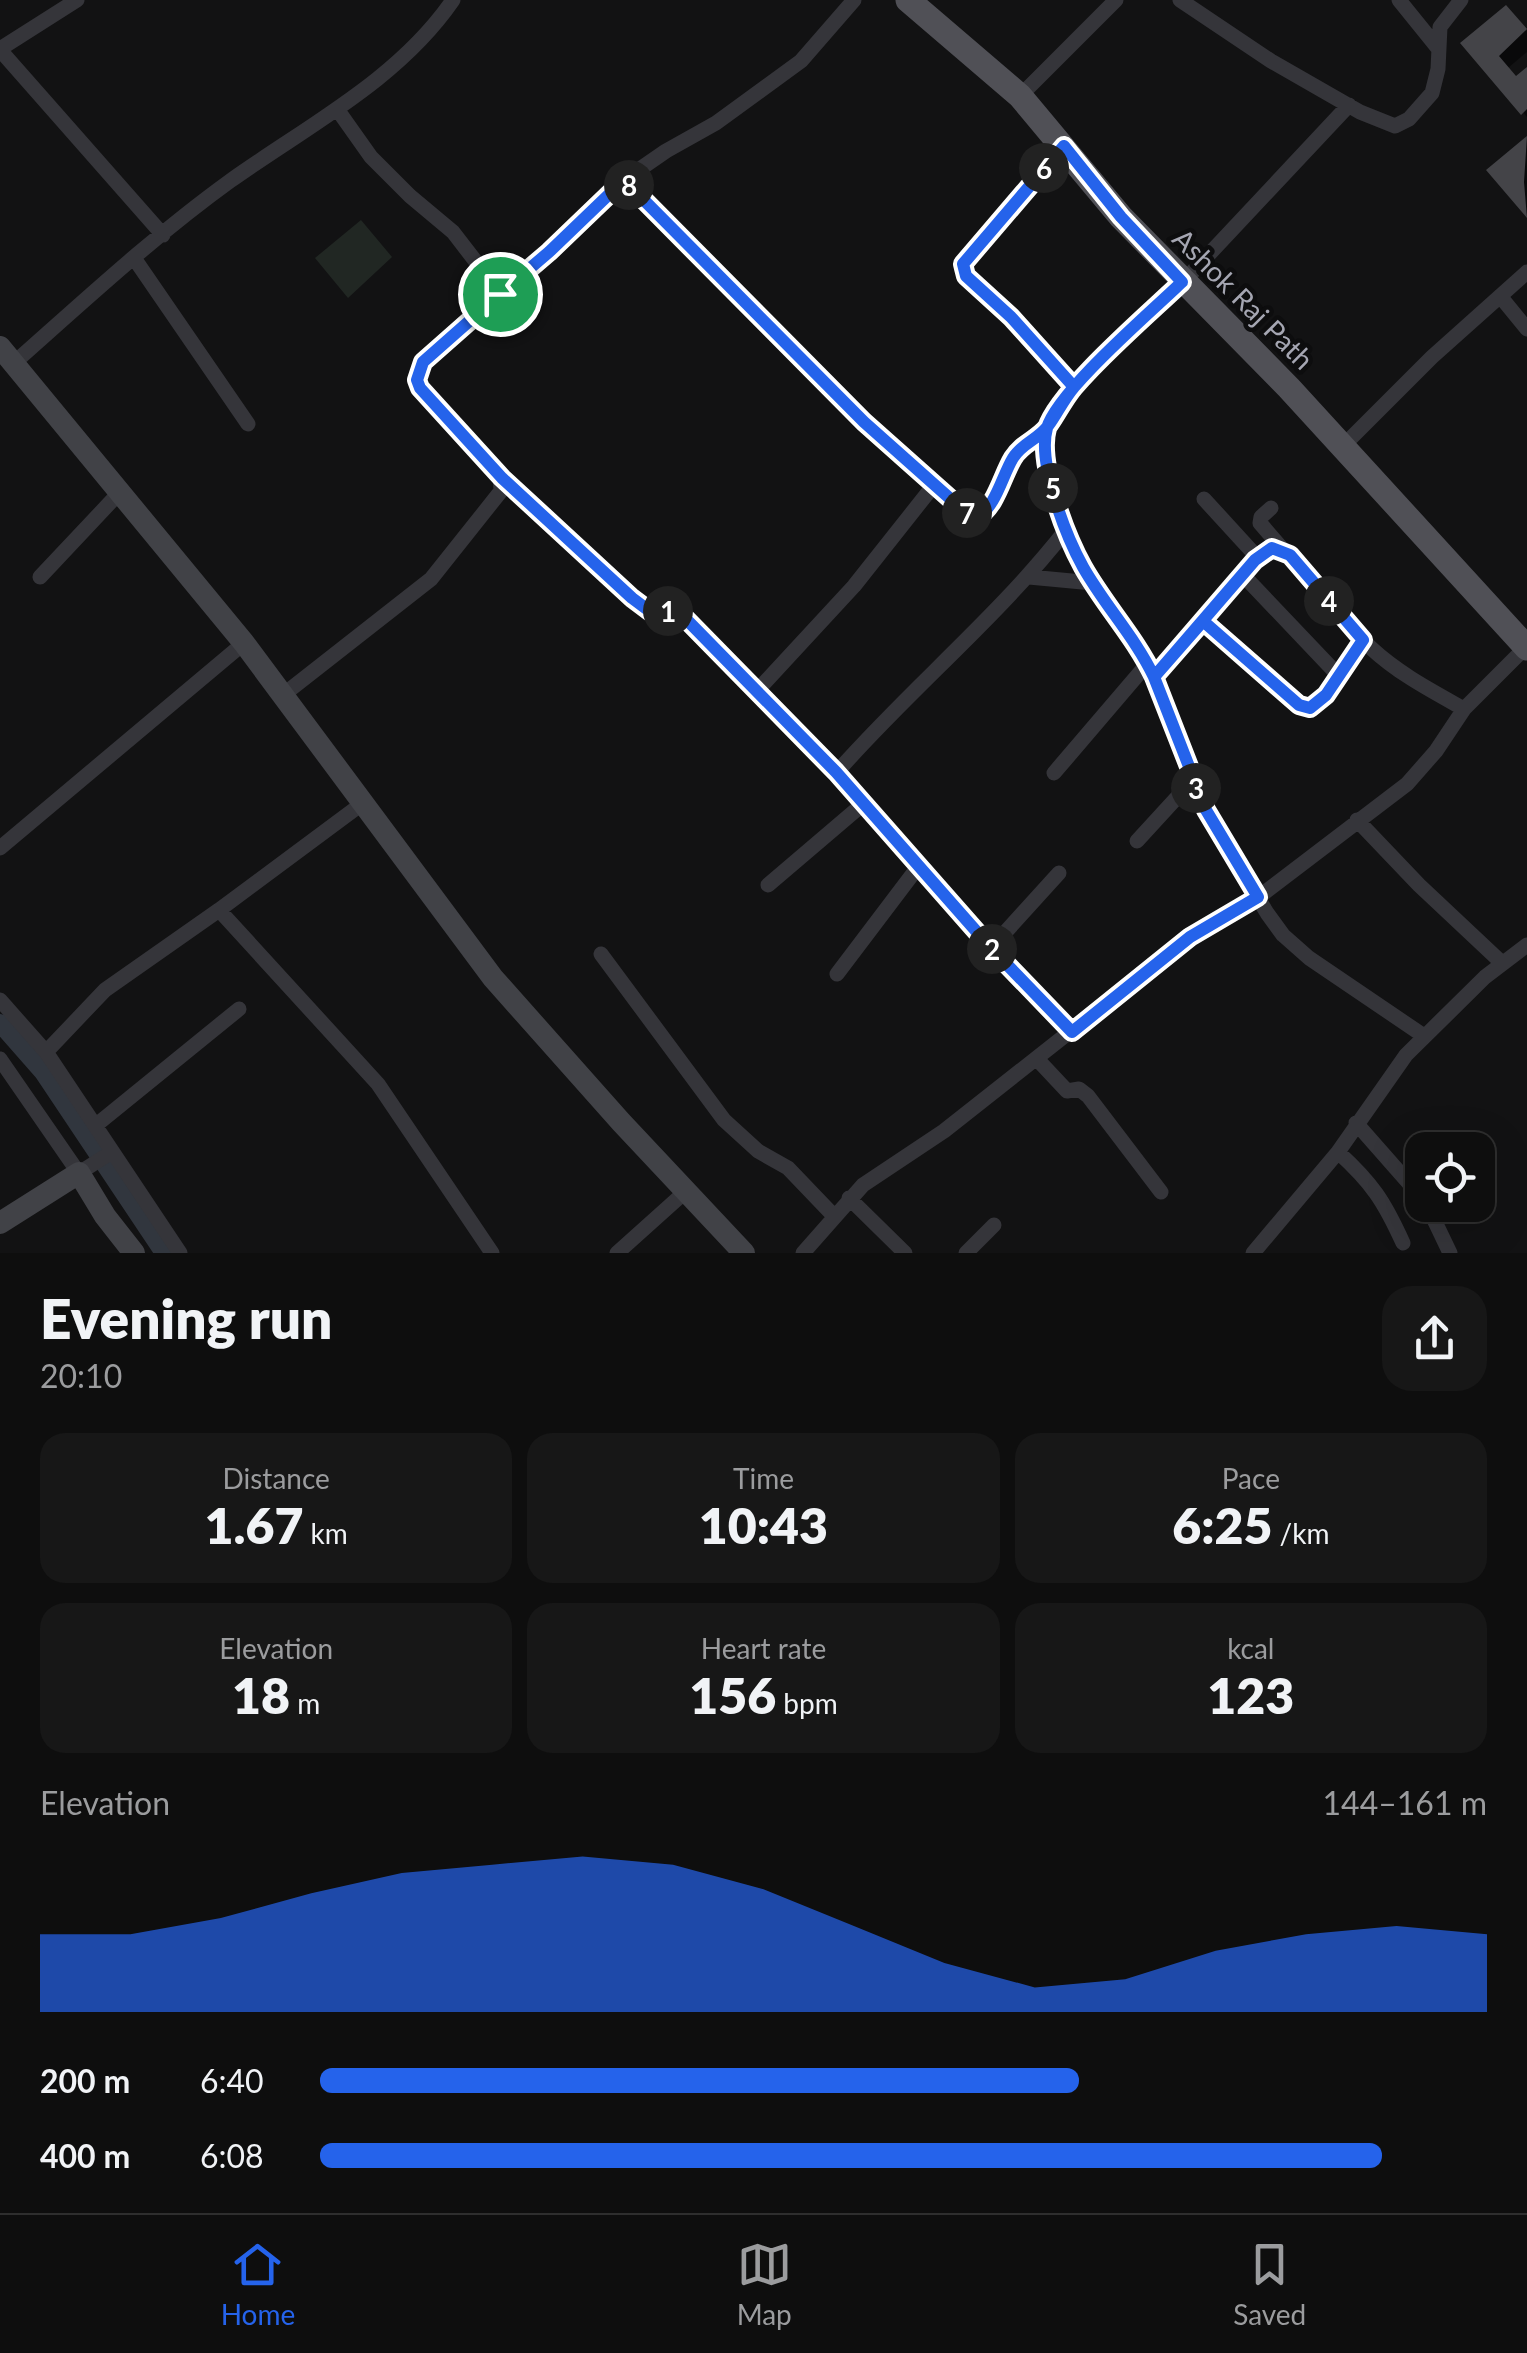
<!DOCTYPE html>
<meta charset="utf-8">
<style>
:root{--surface:#0e0e0e;--page:#171717;--text:#f1f3f6;--muted:#9b9c9e;--line:#2e2e2e;--accent:#2563eb}
body{margin:0;font-family:Lato,sans-serif;background:var(--page);color:var(--text);height:100vh;display:flex;flex-direction:column;font-size:38px;white-space:nowrap}
*{box-sizing:border-box;margin:0}
p{font-size:32px;color:var(--muted)}
.icon{flex:none;width:55px;height:55px;fill:none;stroke:currentColor;stroke-width:2;stroke-linecap:round;stroke-linejoin:round}
.map{position:relative;height:1253px;overflow:hidden}
.side{display:flex;flex-direction:column;background:var(--surface);flex:1}
.side>*{flex:none}
.fabs{position:absolute;left:1405px;top:1132px;display:grid;gap:20px}
.fabs a{display:grid;place-items:center;width:90px;height:90px;border-radius:20px;background:var(--surface);box-shadow:0 10px 40px #0002,0 0 0 2px var(--line);font-size:50px}
.pin{position:absolute;display:grid;place-items:center;width:85px;height:85px;color:#fff;margin:-42px;border:5px solid #fff;border-radius:50%;box-shadow:0 2px 10px #0007}
.km{position:absolute;width:50px;height:50px;margin:-25px;border-radius:50%;background:#222;color:#fff;font-size:28px;line-height:50px;text-align:center}
.round{display:grid;place-items:center;flex:none;width:105px;height:105px;border-radius:30px;background:var(--page)}
.head{display:flex;align-items:center;justify-content:space-between;height:170px;padding:0 40px}
h1{font-size:55px;font-weight:800;line-height:75px}
.metrics{display:grid;grid-template-columns:repeat(3,1fr);gap:15px;height:170px;padding:10px 40px}
.metrics div{display:grid;align-content:center;border-radius:25px;background:var(--page);text-align:center}
.metrics b{font-size:50px;font-weight:800}
.metrics small{font-size:28px;font-weight:400}
.metrics p{font-size:28px}
.chart{height:280px;padding:20px 40px}
.chart p{display:flex;justify-content:space-between}
.chart svg{width:100%;height:180px;margin-top:10px;fill:var(--accent);opacity:.7}
ul{padding:0 40px;list-style:none;font-size:32px}
li{display:grid;grid-template-columns:160px 120px 1fr;align-items:center;height:75px}
li i{height:25px;border-radius:12px;background:var(--accent)}
.dock{display:flex;justify-content:space-around;align-items:center;height:140px;border-top:2px solid var(--line);background:var(--surface);font-size:28px;color:var(--muted)}
.dock a{display:grid;justify-items:center;gap:5px}
.dock .active{color:var(--accent)}
.map>svg:first-child{display:block}
.green{fill:#212723}
.shadow{fill:#0007}
.lines{fill:none;stroke-linecap:round;stroke-linejoin:round}
.canal{stroke:#31363e;stroke-width:18}
.building{fill:#444448}
.street{stroke:#35353a;stroke-width:15}
.secondary{stroke:#414247;stroke-width:22}
.primary{stroke:#505056;stroke-width:25}
.route-casing{stroke:#fff;stroke-width:20}
.route{stroke:#2563eb;stroke-width:12}
.labels{text-anchor:middle;stroke-width:9;stroke-linejoin:round;paint-order:stroke}
.street-label{font-size:28px;fill:#a5a6b2;stroke:#0d0d0e}
</style>
<div class="map">
<svg width="1527" height="1253" viewBox="0 0 1527 1253">
<rect width="100%" height="100%" fill="#121213"/>
<path class="green" d="M361 220 392 257 348 298 315 258Z"/>
<path class="shadow" d="M1517 19 1527 31V52L1508 68 1517 79 1527 70V117L1464 43Z
M1527 139V214L1489 170Z"/>
<g class="lines">
<path class="canal" d="M0 1023 43 1072 164 1253"/>
</g>
<path class="building" d="M1506 5 1527 29 1499 56 1516 76 1527 67V109L1521 115 1460 43Z
M1527 136 1524 182 1527 218 1486 170Z"/>
<g class="lines">
<path class="street" d="M1180 0 1271 61 1360 112 1395 126 1409 119 1432 93 1438 69 1440 27 1461 0
M1399 0 1437 47
M0 49 77 0
M0 50 163 235
M1020 96 1116 0
M1349 105 1183 282 1074 387 1054 413 1045 446 1046 464 1074 551 1143 654 1206 811 1267 913 1283 935 1309 958 1424 1036
M337 109 371 157 410 196 453 232 500 293
M1064 146 967 256 962 270 1074 387
M624 180 864 422 971 516 983 514C1010 476 1004 458 1047 428
M134 258 248 424
M1500 296 1527 329
M14 363C84 301 154 236 230 181 307 126 398 80 453 0
M1342 447 1432 357 1527 272
M502 478 646 609C658 617 667 608 679 613L837 772C911 688 997 618 1066 530
M1204 499 1258 558
M1271 508 1261 517 1260 523 1284 551
M1243 575 1339 676
M40 577 120 492
M1029 577 1093 583
M1203 621 1276 687 1305 707C1331 703 1349 660 1363 640
M1154 677 1255 560 1273 548C1304 557 1345 623 1371 648 1399 674 1432 691 1464 709
M757 691 854 586 934 485
M283 695 431 579 501 491 500 474 420 388 417 380 423 362 549 253 624 180 666 151 716 123 801 61 854 0
M837 772 991 948 1072 1031
M1054 773 1148 663
M1357 820 1419 885 1502 963
M1137 841 1192 781
M0 848 244 643
M768 885 863 804
M219 910 378 1084 492 1253
M991 948 1059 873
M601 954 724 1120 758 1151 788 1168 833 1215
M837 974 918 867
M0 1000 46 1052 180 1253
M46 1052 105 990 219 910 363 803
M0 1059 78 1172
M1037 1059 1067 1091 1079 1089 1088 1096 1161 1192
M1356 1123 1422 1198
M95 1126 239 1009
M1338 1152C1372 1183 1384 1201 1403 1243
M79 1173 112 1152
M849 1198 905 1253
M1427 1205 1450 1253
M617 1253 685 1192
M803 1253 863 1185 944 1131 1190 937 1260 896 1407 784 1436 751 1464 709 1526 647
M966 1253 994 1225
M1253 1253 1338 1152 1406 1055 1485 977 1527 945"/>
<path class="secondary" d="M0 347 244 643 493 978 621 1122 744 1253
M0 1223 79 1173 105 1216 134 1253"/>
<path class="primary" d="M908 0 1020 96 1121 217 1289 388 1527 648"/>
</g>
<g class="lines">
<defs>
<path id="route" d="M500 294 423 362 417 380 420 388 502 478 632 598 652 613 674 610 686 619 836 772 991 948 1072 1032 1190 937 1258 897 1206 810 1154 677 1203 621 1299 705 1310 708 1326 695 1363 640 1290 555 1272 548 1255 560 1154 677C1135 637 1105 606 1083 567 1066 536 1037 463 1047 428 1058 391 1151 312 1182 282L1121 217 1064 146 963 264 966 276 1011 317 1074 387C1063 400 1057 414 1048 426 1039 439 1022 443 1013 458 1002 476 996 507 977 517L964 511 864 422 624 180 549 252 500 294"/>
</defs>
<use href="#route" class="route-casing"/>
<use href="#route" class="route"/>
</g>
<g class="labels">
<g class="street-label">
<text transform="translate(1243 299) rotate(45)" y="10">Ashok Raj Path</text>
</g>
</g>
</svg>
<div class="fabs">
<a><svg class="icon" aria-label="locate" viewBox="0 0 24 24"><circle cx="12" cy="12" r="6"/><path d="M12 2v4M12 18v4M2 12h4M18 12h4"/></svg></a>
</div>
<div class="pin" style="left:500px;top:294px;background:#1e9e55"><svg class="icon" aria-label="arrive" viewBox="0 0 24 24"><path d="M6 21V4h12l-3 4 3 4H6"/></svg></div>
<b class="km" style="left:668px;top:611px">1</b>
<b class="km" style="left:992px;top:949px">2</b>
<b class="km" style="left:1196px;top:788px">3</b>
<b class="km" style="left:1329px;top:601px">4</b>
<b class="km" style="left:1053px;top:488px">5</b>
<b class="km" style="left:1044px;top:168px">6</b>
<b class="km" style="left:967px;top:513px">7</b>
<b class="km" style="left:629px;top:185px">8</b>
</div>
<section class="side">
<div class="head"><div><h1>Evening run</h1><p>20:10</p></div><a class="round"><svg class="icon" aria-label="share" viewBox="0 0 24 24"><path d="M12 15V3M7 8l5-5 5 5M5 13v7h14v-7"/></svg></a></div>
<div class="metrics">
<div><p>Distance</p><b>1.67<small> km</small></b></div>
<div><p>Time</p><b>10:43</b></div>
<div><p>Pace</p><b>6:25<small> /km</small></b></div>
</div>
<div class="metrics">
<div><p>Elevation</p><b>18<small> m</small></b></div>
<div><p>Heart rate</p><b>156<small> bpm</small></b></div>
<div><p>kcal</p><b>123</b></div>
</div>
<div class="chart"><p><span>Elevation</span>144–161 m</p>
<svg viewBox="0 0 160 44" preserveAspectRatio="none"><path d="M0 44V25L10 25L20 21L30 15L40 10L50 8L60 6L70 8L80 14L90 23L100 32L110 38L120 36L130 29L140 25L150 23L160 25V44z"/></svg>
</div>
<ul>
<li><b>200 m</b>6:40<i style="width:65%"></i></li>
<li><b>400 m</b>6:08<i style="width:91%"></i></li>
</ul>
</section>
<nav class="dock">
<a class="active"><svg class="icon" aria-label="home" viewBox="0 0 24 24"><path d="M3 11l9-7 9 7M6 9v11h12V9"/></svg>Home</a>
<a><svg class="icon" aria-label="map" viewBox="0 0 24 24"><path d="M3 6l6-2 6 2 6-2v14l-6 2-6-2-6 2zM9 4v14M15 6v14"/></svg>Map</a>
<a><svg class="icon" aria-label="saved" viewBox="0 0 24 24"><path d="M7 4h10v16l-5-4-5 4z"/></svg>Saved</a>
</nav>
